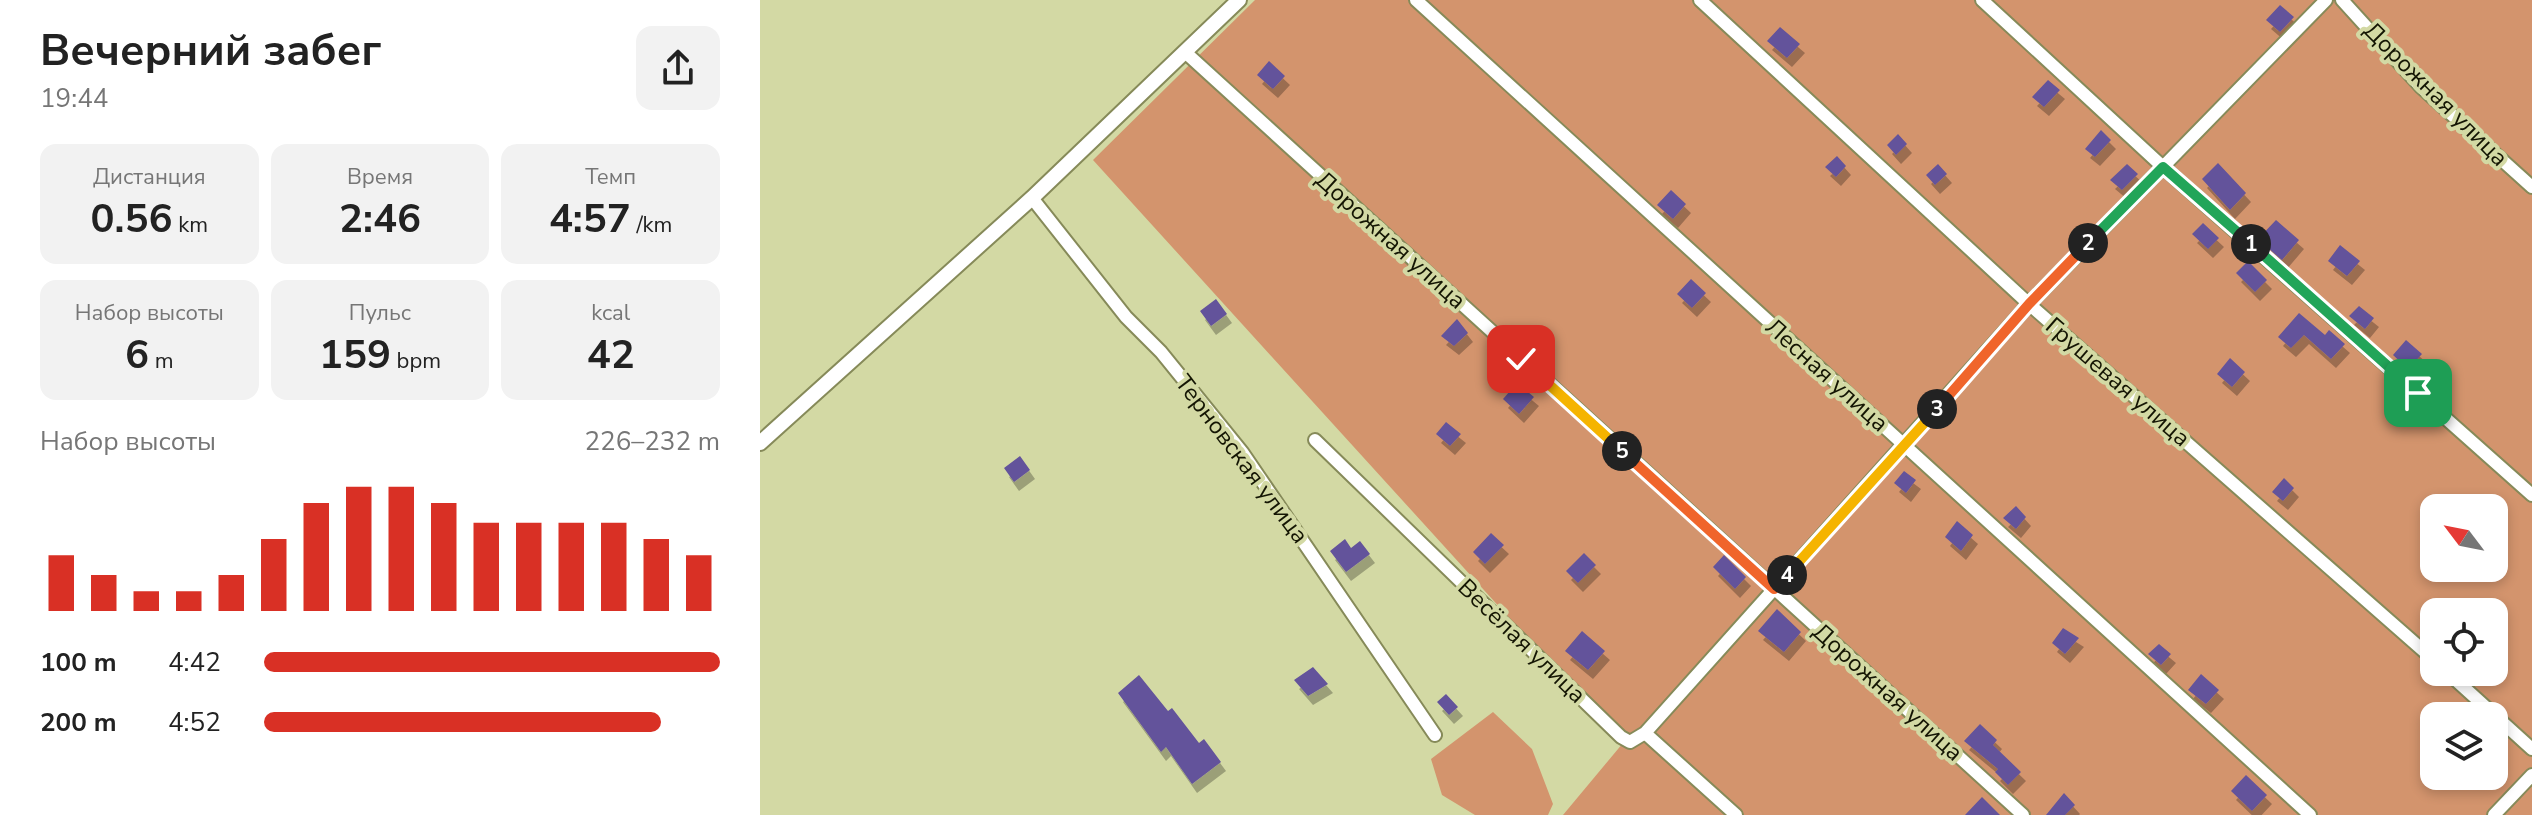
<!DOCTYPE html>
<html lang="ru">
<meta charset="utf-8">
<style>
:root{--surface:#fff;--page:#f2f2f2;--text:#222;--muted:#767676;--accent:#d93025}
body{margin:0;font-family:"Nunito Sans",sans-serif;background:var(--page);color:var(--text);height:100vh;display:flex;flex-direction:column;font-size:30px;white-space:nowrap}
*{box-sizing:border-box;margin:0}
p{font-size:26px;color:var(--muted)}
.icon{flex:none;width:44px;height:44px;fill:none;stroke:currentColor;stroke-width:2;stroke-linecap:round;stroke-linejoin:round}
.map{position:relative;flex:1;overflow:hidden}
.details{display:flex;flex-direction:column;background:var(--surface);width:760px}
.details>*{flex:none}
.needle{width:52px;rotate:302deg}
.controls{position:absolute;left:1660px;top:494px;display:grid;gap:16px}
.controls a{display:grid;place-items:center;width:88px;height:88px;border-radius:16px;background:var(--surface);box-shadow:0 4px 12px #0003;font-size:40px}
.pin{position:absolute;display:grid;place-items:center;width:68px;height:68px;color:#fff;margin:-34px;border-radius:16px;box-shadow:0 4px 12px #0006}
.km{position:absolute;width:40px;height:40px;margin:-20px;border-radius:50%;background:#222;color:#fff;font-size:22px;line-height:40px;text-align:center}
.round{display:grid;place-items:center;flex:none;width:84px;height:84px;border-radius:16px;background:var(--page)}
.summary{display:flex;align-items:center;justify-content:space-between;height:136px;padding:0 40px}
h1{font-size:44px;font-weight:700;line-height:60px}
.stats{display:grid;grid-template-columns:repeat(3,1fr);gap:12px;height:136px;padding:8px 40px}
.stats div{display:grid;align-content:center;border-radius:16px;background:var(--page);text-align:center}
.stats b{font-size:40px;font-weight:700}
.stats small{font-size:22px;font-weight:400}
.stats p{font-size:22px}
.chart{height:224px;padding:16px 40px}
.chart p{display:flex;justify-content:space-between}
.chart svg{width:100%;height:144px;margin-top:8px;stroke:var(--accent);stroke-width:6}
ul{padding:0 40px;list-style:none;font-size:26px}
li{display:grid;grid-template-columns:128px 96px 1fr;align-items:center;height:60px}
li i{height:20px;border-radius:10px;background:var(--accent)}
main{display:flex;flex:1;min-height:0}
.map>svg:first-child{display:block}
.green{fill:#d3946d;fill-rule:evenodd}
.building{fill:#63529b;filter:url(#shadow)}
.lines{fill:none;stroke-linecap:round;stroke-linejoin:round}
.minor-casing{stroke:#868a59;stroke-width:16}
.tertiary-casing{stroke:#868a59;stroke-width:18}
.minor{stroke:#fff;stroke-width:12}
.tertiary{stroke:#fff;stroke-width:14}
.split-1-casing{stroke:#fff;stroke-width:16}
.split-2-casing{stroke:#fff;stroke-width:16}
.split-3-casing{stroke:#fff;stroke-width:16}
.split-4-casing{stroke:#fff;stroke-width:16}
.split-5-casing{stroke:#fff;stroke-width:16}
.split-6-casing{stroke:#fff;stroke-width:16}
.split-1{stroke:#22a559;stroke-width:10}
.split-2{stroke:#22a559;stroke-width:10}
.split-3{stroke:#f0652b;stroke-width:10}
.split-4{stroke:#f5b400;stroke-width:10}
.split-5{stroke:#f0652b;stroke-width:10}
.split-6{stroke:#f5b400;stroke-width:10}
.labels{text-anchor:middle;stroke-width:8;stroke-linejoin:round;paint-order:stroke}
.street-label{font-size:24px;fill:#141503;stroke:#d3d9a4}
</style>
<main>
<section class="details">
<div class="summary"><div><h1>Вечерний забег</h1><p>19:44</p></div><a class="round"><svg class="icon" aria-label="share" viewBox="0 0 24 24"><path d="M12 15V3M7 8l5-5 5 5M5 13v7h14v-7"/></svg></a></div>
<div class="stats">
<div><p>Дистанция</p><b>0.56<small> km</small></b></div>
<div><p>Время</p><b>2:46</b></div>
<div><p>Темп</p><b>4:57<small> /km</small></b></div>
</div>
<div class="stats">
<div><p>Набор высоты</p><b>6<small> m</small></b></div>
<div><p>Пульс</p><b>159<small> bpm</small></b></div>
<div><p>kcal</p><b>42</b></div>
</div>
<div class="chart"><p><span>Набор высоты</span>226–232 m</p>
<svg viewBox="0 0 160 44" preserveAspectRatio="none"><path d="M5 44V27M15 44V33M25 44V38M35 44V38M45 44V33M55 44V22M65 44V11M75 44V6M85 44V6M95 44V11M105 44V17M115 44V17M125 44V17M135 44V17M145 44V22M155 44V27"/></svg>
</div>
<ul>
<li><b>100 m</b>4:42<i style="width:100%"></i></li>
<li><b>200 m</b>4:52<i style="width:87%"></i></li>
</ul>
</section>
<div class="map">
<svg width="1772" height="815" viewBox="0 0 1772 815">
<defs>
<filter id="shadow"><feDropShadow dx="5" dy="9" stdDeviation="0" flood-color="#0004"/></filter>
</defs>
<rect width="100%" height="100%" fill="#d3d9a4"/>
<path class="green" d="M495 0H1772V815H803L863 743 333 160ZM1674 508H1734V568H1674ZM1674 612H1734V672H1674ZM1674 716H1734V776H1674Z
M733 712 772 749 793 804 788 815H715L682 795 671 759Z"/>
<path class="building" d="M1520 5 1534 17 1520 32 1506 20Z
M1020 27 1040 44 1027 58 1007 41Z
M509 61 525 76 513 89 497 75Z
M1288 80 1300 90 1284 107 1272 97Z
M1341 130 1351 140 1335 157 1325 149Z
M1138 134 1147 144 1136 155 1127 145Z
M1077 156 1086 166 1076 177 1065 167Z
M1458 163 1486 193 1470 210 1442 179Z
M1178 164 1187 174 1175 185 1166 175Z
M1367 164 1378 174 1362 190 1350 180Z
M911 190 926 204 913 219 897 205Z
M1516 220 1539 240 1522 260 1498 239Z
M1443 223 1459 238 1448 249 1432 234Z
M1580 245 1600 261 1587 276 1568 261Z
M1488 261 1507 280 1495 292 1476 273Z
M931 279 946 293 932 308 917 294Z
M456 299 467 314 451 326 440 311Z
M1599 306 1614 318 1605 329 1589 316Z
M1539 313 1565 335 1569 330 1585 344 1571 359 1544 335 1531 348 1518 337Z
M697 319 708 333 694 346 681 336Z
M1646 340 1662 354 1648 369 1633 355Z
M1470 358 1485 372 1472 387 1457 374Z
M757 383 774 397 759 414 743 399Z
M686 422 701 434 690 446 676 434Z
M260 456 270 470 254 482 244 468Z
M1144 471 1156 480 1146 493 1134 483Z
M1524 478 1534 488 1523 501 1512 492Z
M1256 506 1266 517 1256 529 1243 518Z
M1197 521 1213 535 1201 551 1185 537Z
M731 533 744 545 725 564 713 552Z
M585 539 591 548 600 541 610 554 586 572 570 551Z
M824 553 836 565 818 583 806 571Z
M964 555 986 577 975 589 953 567Z
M1017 609 1041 632 1024 652 998 631Z
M1303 628 1319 638 1305 654 1292 643Z
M822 631 845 651 828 670 805 651Z
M1399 644 1411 654 1401 665 1388 654Z
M553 667 568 684 548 696 534 680Z
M1441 674 1459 690 1446 704 1428 690Z
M379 675 408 711 412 708 439 743 444 739 461 762 432 784 406 747 401 752 358 693Z
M686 694 698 707 689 715 677 702Z
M1220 724 1237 740 1233 745 1261 772 1248 785 1235 772 1238 769 1204 741Z
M1486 775 1507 795 1492 811 1471 791Z
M1304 793 1315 805 1305 815H1286Z
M1222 797 1240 815H1205Z"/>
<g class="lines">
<defs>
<path id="minor" d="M656 0 1550 815
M940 0 1269 304 1674 660
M1222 0 1403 167 1772 495
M1582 0 1660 86 1772 187
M425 52 1263 815
M272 198 366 317 401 352 482 452 675 735
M555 440 861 737 870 742 885 733 976 815
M1687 672 1772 749
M885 733 1269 304 1566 0
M1734 815 1772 775"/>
<path id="tertiary" d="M0 443 272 198 479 0"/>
</defs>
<use href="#minor" class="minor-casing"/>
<use href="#tertiary" class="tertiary-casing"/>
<use href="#minor" class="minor"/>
<use href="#tertiary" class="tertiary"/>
</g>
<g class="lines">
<defs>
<path id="split-1" d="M1491 244 1658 393"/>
<path id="split-2" d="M1328 243 1403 167 1491 244"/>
<path id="split-3" d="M1177 409 1269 304 1328 243"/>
<path id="split-4" d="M1027 575 1177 409"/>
<path id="split-5" d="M862 451 1014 589 1027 575"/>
<path id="split-6" d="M761 359 862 451"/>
</defs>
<use href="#split-1" class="split-1-casing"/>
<use href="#split-2" class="split-2-casing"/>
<use href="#split-3" class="split-3-casing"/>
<use href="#split-4" class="split-4-casing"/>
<use href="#split-5" class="split-5-casing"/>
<use href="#split-6" class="split-6-casing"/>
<use href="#split-1" class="split-1"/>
<use href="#split-2" class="split-2"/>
<use href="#split-3" class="split-3"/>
<use href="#split-4" class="split-4"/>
<use href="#split-5" class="split-5"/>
<use href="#split-6" class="split-6"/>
</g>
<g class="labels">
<g class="street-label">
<text transform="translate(1676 94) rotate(45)" y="8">Дорожная улица</text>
<text transform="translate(631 240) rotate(42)" y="8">Дорожная улица</text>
<text transform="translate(1067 375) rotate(42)" y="8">Лесная улица</text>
<text transform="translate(1358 382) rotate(41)" y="8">Грушевая улица</text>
<text transform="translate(482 459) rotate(53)" y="8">Терновская улица</text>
<text transform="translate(762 641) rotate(44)" y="8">Весёлая улица</text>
<text transform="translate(1128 692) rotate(42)" y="8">Дорожная улица</text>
</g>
</g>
</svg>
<div class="controls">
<a><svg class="needle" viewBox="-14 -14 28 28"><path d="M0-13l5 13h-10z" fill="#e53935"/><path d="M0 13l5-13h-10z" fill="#767676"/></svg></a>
<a><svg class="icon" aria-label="locate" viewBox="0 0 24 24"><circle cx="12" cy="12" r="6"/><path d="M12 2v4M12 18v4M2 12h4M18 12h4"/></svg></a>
<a><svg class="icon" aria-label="layers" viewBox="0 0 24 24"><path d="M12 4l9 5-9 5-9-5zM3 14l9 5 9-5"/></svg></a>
</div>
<div class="pin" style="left:1658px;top:393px;background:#1e9e55"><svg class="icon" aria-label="arrive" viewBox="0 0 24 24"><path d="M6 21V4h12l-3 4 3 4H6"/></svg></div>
<div class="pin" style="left:761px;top:359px;background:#d93025"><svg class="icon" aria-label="check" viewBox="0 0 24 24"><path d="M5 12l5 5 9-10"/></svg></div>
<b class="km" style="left:1491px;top:244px">1</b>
<b class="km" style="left:1328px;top:243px">2</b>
<b class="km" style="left:1177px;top:409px">3</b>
<b class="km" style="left:1027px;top:575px">4</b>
<b class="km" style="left:862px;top:451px">5</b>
</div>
</main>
